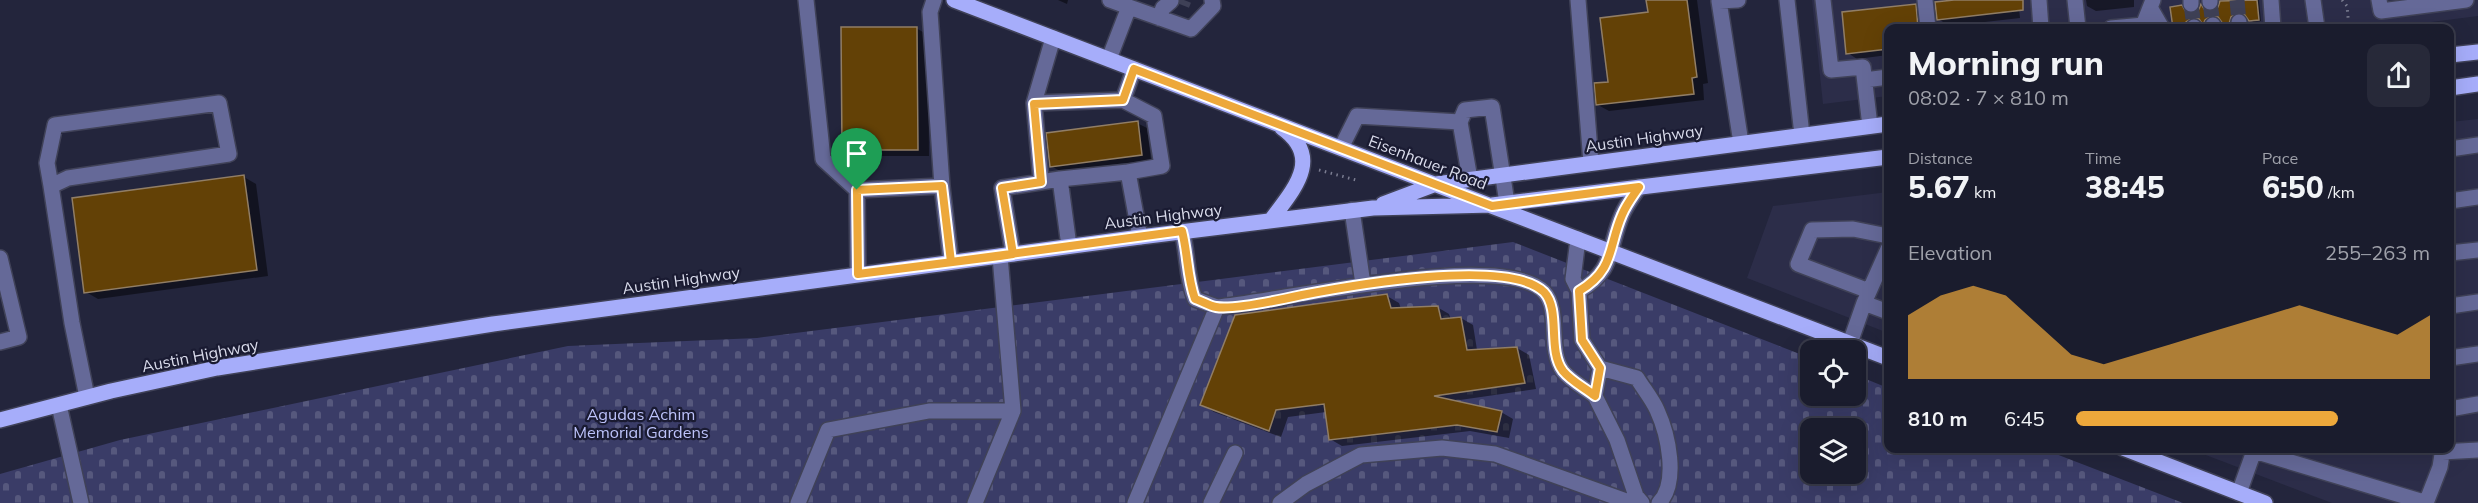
<!DOCTYPE html>
<meta charset="utf-8">
<style>
:root{--surface:#1a1c2d;--page:#272939;--text:#f1f3f6;--muted:#9fa1aa;--line:#383a49;--accent:#eda83b}
body{margin:0;font-family:Mulish,sans-serif;background:var(--page);color:var(--text);height:100vh;display:flex;flex-direction:column;font-size:22px;white-space:nowrap}
*{box-sizing:border-box;margin:0}
p{font-size:20px;color:var(--muted)}
.icon{flex:none;width:33px;height:33px;fill:none;stroke:currentColor;stroke-width:2;stroke-linecap:round;stroke-linejoin:round}
.map{position:relative;flex:1;overflow:hidden}
.side{position:absolute;left:1884px;top:24px;width:570px;height:429px;display:flex;flex-direction:column;background:var(--surface);border-radius:12px;box-shadow:0 6px 24px #0002,0 0 0 2px var(--line)}
.side>*{flex:none}
.tools{position:absolute;left:1800px;top:340px;display:grid;gap:12px}
.tools a{display:grid;place-items:center;width:66px;height:66px;border-radius:12px;background:var(--surface);box-shadow:0 6px 24px #0002,0 0 0 2px var(--line);font-size:30px}
.pin{position:absolute;display:grid;place-items:center;width:51px;height:51px;color:#fff;margin:-62px -26px;border-radius:50% 50% 50% 0;rotate:-45deg;box-shadow:0 0 6px #0007}
.pin .icon{rotate:45deg}
.round{display:grid;place-items:center;flex:none;width:63px;height:63px;border-radius:12px;background:var(--page)}
.head{display:flex;align-items:center;justify-content:space-between;height:102px;padding:0 24px}
h1{font-size:33px;font-weight:800;line-height:45px}
.figures{display:grid;grid-template-columns:repeat(3,1fr);gap:9px;height:102px;padding:6px 24px}
.figures div{display:grid;align-content:center}
.figures b{font-size:30px;font-weight:800}
.figures small{font-size:16px;font-weight:400}
.figures p{font-size:16px}
.chart{height:168px;padding:12px 24px}
.chart p{display:flex;justify-content:space-between}
.chart svg{width:100%;height:108px;margin-top:6px;fill:var(--accent);opacity:.7}
ul{padding:0 24px;list-style:none;font-size:20px}
li{display:grid;grid-template-columns:96px 72px 1fr;align-items:center;height:45px}
li i{height:15px;border-radius:8px;background:var(--accent)}
.map>svg:first-child{display:block}
.built{fill:#2c2d49}
.cemetery{fill:url(#cemetery-stones);fill-rule:evenodd}
.shadow{fill:#0007}
.building{fill:#634106;stroke:#917e66;stroke-width:1.5}
.lines{fill:none;stroke-linecap:round;stroke-linejoin:round}
.minor-tunnel{stroke:#3e4056;stroke-width:15;stroke-dasharray:15 8;stroke-linecap:butt}
.minor-casing{stroke:#404258;stroke-width:18}
.major-casing{stroke:#404258;stroke-width:18}
.path{stroke:#7b7d91;stroke-width:3;stroke-dasharray:1.5 4.5;stroke-linecap:butt}
.minor{stroke:#656998;stroke-width:15}
.major{stroke:#a6adfa;stroke-width:15}
.route-casing{stroke:#fff;stroke-width:12}
.route{stroke:#eda83b;stroke-width:8}
.labels{text-anchor:middle;stroke-width:4.5;stroke-linejoin:round;paint-order:stroke}
.street-label{font-size:16px;fill:#d9dbeb;stroke:#1a1b32}
.park-label{font-size:16px;fill:#bdc3fb;stroke:#1a1b32}
</style>
<div class="map">
<svg width="2478" height="503" viewBox="0 0 2478 503">
<defs>
<pattern id="cemetery-stones" width="16" height="16" patternUnits="userSpaceOnUse" patternTransform="scale(1.5)"><rect width="16" height="16" fill="#3a3c67"/><path d="M2 7V4a2 2 0 0 1 4 0v3zM10 15v-3a2 2 0 0 1 4 0v3z" fill="#56587d"/></pattern>
</defs>
<rect width="100%" height="100%" fill="#23253c"/>
<path class="built" d="M1812 0H2478V16L2384 28H1888V96L1823 104Z
M2478 119V503H2332L2190 449 2450 448V122Z
M1888 192V333L1747 278 1773 206Z"/>
<path class="cemetery" d="M1513 242 1810 358V396H1856V375L1888 388V448L2043 449 2183 503H0V474L120 440 568 346 757 338ZM1810 429H1856V474H1810Z"/>
<path class="shadow" d="M1058 0H1068L1067 4Z
M1648 0H1697L1708 83 1703 84 1704 100 1609 111 1598 105 1649 14Z
M1948 0H2018L2020 18 1950 26 1938 19Z
M2086 0H2134V7L2096 11 2087 6Z
M2240 0H2259L2261 21 2253 22 2246 14 2242 13 2233 18 2232 24 2227 25 2220 17 2216 16 2207 21 2206 25 2197 18 2188 23 2187 28H2174L2172 8 2181 7 2192 15 2200 10 2202 6 2211 13 2219 8 2221 2Z
M1915 6 1925 11 1927 28H1888V55L1857 59 1848 53Z
M916 28 928 35 929 156H855L843 149Z
M1137 123 1147 128 1151 160 1060 171 1051 166Z
M244 177 256 184 268 276 98 299 86 292Z
M1387 296 1399 303 1401 309 1437 307 1449 314 1451 320 1461 318 1473 325 1477 350 1517 348 1529 355 1536 389 1453 401 1501 412 1513 419 1509 438 1470 431 1342 446 1330 439 1326 412 1288 417 1281 437 1214 412 1202 405Z"/>
<path class="building" d="M1646 0H1687L1697 77 1692 78 1694 94 1596 105 1594 83 1608 82 1600 18 1648 12Z
M1954 0H2023V10L1937 20 1935 2Z
M2257 0 2259 20 2249 21 2244 14 2238 12 2231 17 2229 24H2223L2218 17 2212 15 2205 20 2203 25 2199 19 2193 17 2186 22 2184 28H2173L2170 7 2182 5 2186 12 2192 14 2199 9 2201 4 2205 10 2211 12 2218 7 2220 1Z
M1916 4 1918 28H1888V49L1846 54 1842 12Z
M841 27H917L918 150H842Z
M1138 121 1142 155 1050 167 1046 133Z
M244 175 257 270 84 293 72 198Z
M1387 294 1391 308 1438 306 1441 319 1461 317 1467 350 1517 347 1525 383 1434 396 1502 411 1497 432 1457 425 1329 440 1324 404 1276 410 1269 431 1200 405 1235 315Z"/>
<g class="lines">
<path class="minor-tunnel" d="M2237 0 2239 22
M2210 2 2213 25
M2191 4 2194 27
M1182 5 1184 0"/>
<defs>
<path id="minor" d="M806 0 823 159 857 190
M934 0 930 12 942 186
M1110 0 1129 7
M1578 0 1591 163
M1738 0 1719 1 1741 143
M1787 0 1802 135
M1823 0 1831 70 1863 67 1870 126
M1925 0 1928 28
M2039 0 2041 28
M2075 0 2078 28
M2191 0V4
M2210 0V2
M2271 0 2273 28
M2313 0 2317 28
M2379 0 2381 11 2466 0
M2151 9 2162 28
M1159 18 1163 8 1171 1
M2239 22V28
M2213 25V28
M2194 27V28
M2111 28 2144 25
M2142 28 2153 0
M1053 38 1034 103 1123 100
M1109 59 1129 7 1191 29 1213 6 1212 0
M1865 80 1888 77
M1034 103 1041 181
M1460 122 1465 110 1492 107 1507 203
M1341 148 1357 116 1460 122 1470 179
M2450 149 2478 145
M1128 172 1162 166 1154 116 1123 100 1134 69
M51 186 47 163 55 125 219 103 229 154 68 178 51 186 72 323 87 397
M2450 201 2478 197
M1352 210 1363 284
M1182 231C1188 254 1186 277 1195 299L1217 307
M1578 239 1573 279 1579 291 1582 340 1600 368 1595 396 1617 440 1636 496 1642 503
M1069 246 1060 179 1128 172 1140 237
M2450 253 2478 250
M1013 254 1002 188 1060 179
M0 258 19 337 0 342
M858 274 857 190 942 186 951 262
M1579 291C1615 271 1608 247 1622 215 1626 205 1633 196 1639 187
M1869 291 1798 264 1812 230 1853 229 1888 236
M1864 303 1888 312
M2450 306 2478 302
M1850 343 1864 303 1888 249
M2450 358 2478 354
M1600 368 1637 378C1643 388 1652 399 1657 410 1668 434 1679 482 1659 503
M59 405 81 503
M2450 409 2478 404
M2251 448 2254 451 2427 503
M2442 452 2478 450
M2239 493 2254 451
M798 503 828 430 929 411H1013
M975 503 1013 411 1000 256
M1135 503 1217 307C1278 302 1503 249 1544 292 1561 310 1547 349 1563 371 1571 381 1585 388 1595 396
M1211 503 1235 453
M1280 503 1306 484 1361 455 1442 448 1495 454 1632 503
M2426 503 2440 467 2443 448"/>
<path id="major" d="M954 0 1888 358
M2450 55 2478 52
M2450 88 2478 84
M1383 204 1436 184 1888 124
M1271 220C1293 190 1324 158 1282 128
M0 420 111 391 217 368 493 324 1140 237 1373 208 1492 205 1888 157
M2123 448 2265 503"/>
</defs>
<use href="#minor" class="minor-casing"/>
<use href="#major" class="major-casing"/>
<path class="path" d="M2342 0 2347 6 2349 28
M1319 170 1356 180 1359 178"/>
<use href="#minor" class="minor"/>
<use href="#major" class="major"/>
</g>
<g class="lines">
<defs>
<path id="route" d="M857 190 942 186 951 262C1028 252 1105 241 1182 231 1188 254 1187 277 1195 299 1202 301 1209 306 1216 307 1233 310 1284 299 1302 295 1349 286 1508 257 1544 292 1561 310 1547 350 1563 371 1571 381 1585 388 1595 396L1600 368 1582 340 1579 291C1615 270 1608 247 1622 215 1626 205 1633 196 1639 187L1492 206 1134 69 1123 100 1034 104 1041 182 1002 188 1013 254 1000 256 858 274 857 190"/>
</defs>
<use href="#route" class="route-casing"/>
<use href="#route" class="route"/>
</g>
<g class="labels">
<g class="street-label">
<text transform="translate(1644 138) rotate(-8)" y="6">Austin Highway</text>
<text transform="translate(1428 162) rotate(21)" y="6">Eisenhauer Road</text>
<text transform="translate(1163 216) rotate(-7)" y="6">Austin Highway</text>
<text transform="translate(681 280) rotate(-8)" y="6">Austin Highway</text>
<text transform="translate(200 355) rotate(-11)" y="6">Austin Highway</text>
</g>
<g class="park-label">
<text x="641" y="420">Agudas Achim<tspan x="641" dy="18">Memorial Gardens</tspan></text>
</g>
</g>
</svg>
<div class="tools">
<a><svg class="icon" aria-label="locate" viewBox="0 0 24 24"><circle cx="12" cy="12" r="6"/><path d="M12 2v4M12 18v4M2 12h4M18 12h4"/></svg></a>
<a><svg class="icon" aria-label="layers" viewBox="0 0 24 24"><path d="M12 4l9 5-9 5-9-5zM3 14l9 5 9-5"/></svg></a>
</div>
<div class="pin" style="left:857px;top:190px;background:#1e9e55"><svg class="icon" aria-label="arrive" viewBox="0 0 24 24"><path d="M6 21V4h12l-3 4 3 4H6"/></svg></div>
<section class="side">
<div class="head"><div><h1>Morning run</h1><p>08:02 · 7 × 810 m</p></div><a class="round"><svg class="icon" aria-label="share" viewBox="0 0 24 24"><path d="M12 15V3M7 8l5-5 5 5M5 13v7h14v-7"/></svg></a></div>
<div class="figures">
<div><p>Distance</p><b>5.67<small> km</small></b></div>
<div><p>Time</p><b>38:45</b></div>
<div><p>Pace</p><b>6:50<small> /km</small></b></div>
</div>
<div class="chart"><p><span>Elevation</span>255–263 m</p>
<svg viewBox="0 0 160 44" preserveAspectRatio="none"><path d="M0 44V18L10 10L20 6L30 10L40 22L50 34L60 38L70 34L80 30L90 26L100 22L110 18L120 14L130 18L140 22L150 26L160 18V44z"/></svg>
</div>
<ul>
<li><b>810 m</b>6:45<i style="width:74%"></i></li>
</ul>
</section>
</div>
